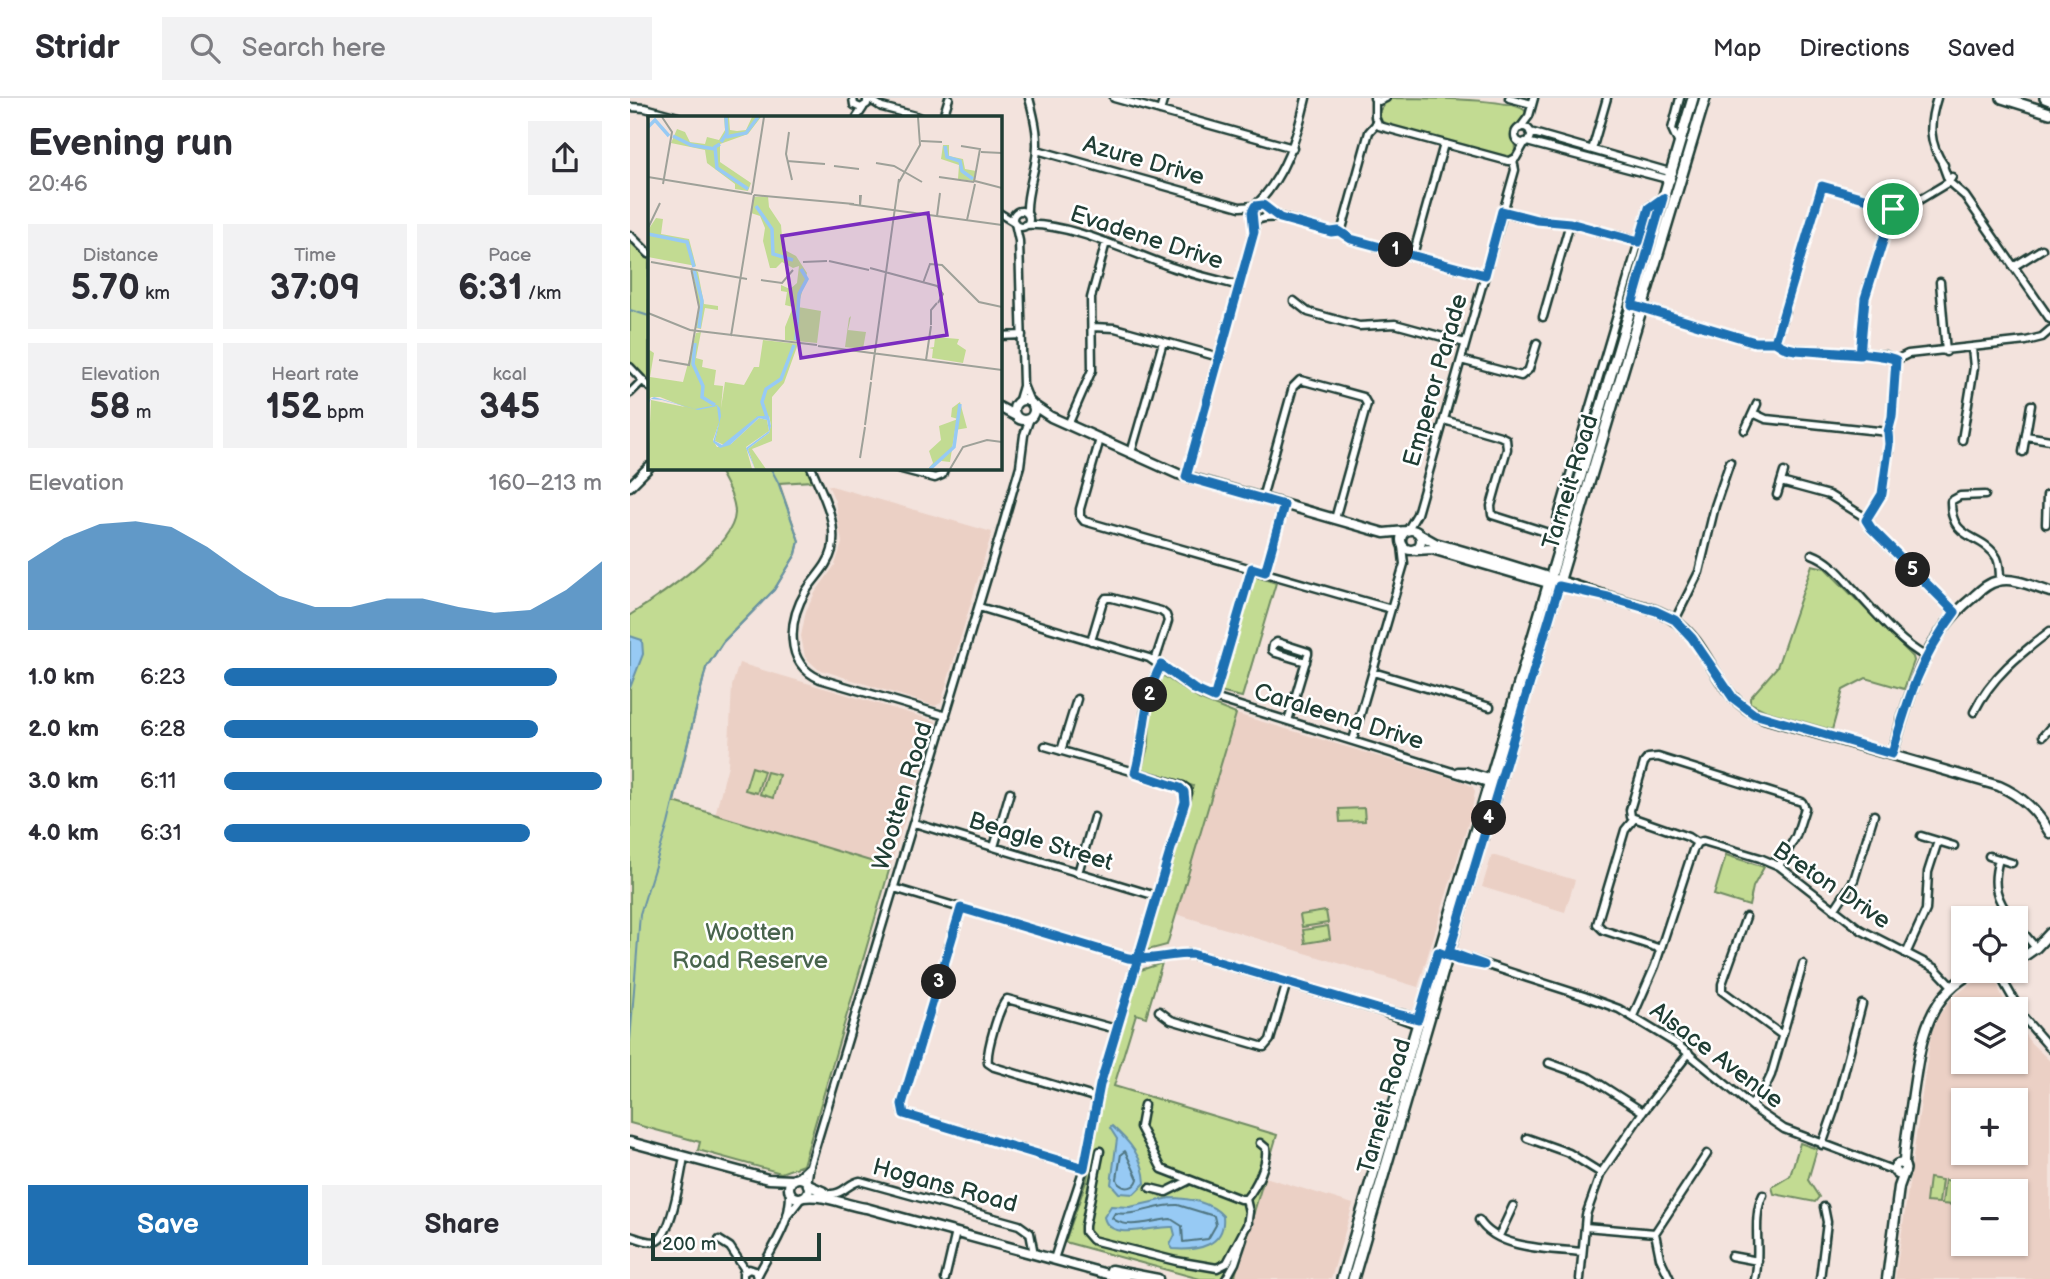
<!DOCTYPE html>
<meta charset="utf-8">
<style>
:root{--surface:#fff;--page:#f2f2f3;--text:#2b2b33;--muted:#7c7c81;--line:#e1e1e2;--accent:#1f6fb2}
body{margin:0;font-family:"Balsamiq Sans",sans-serif;background:var(--page);color:var(--text);height:100vh;display:flex;flex-direction:column;font-size:26px;white-space:nowrap}
*{box-sizing:border-box;margin:0}
p{font-size:23px;color:var(--muted)}
.icon{flex:none;width:38px;height:38px;fill:none;stroke:currentColor;stroke-width:2;stroke-linecap:round;stroke-linejoin:round}
.map{position:relative;flex:1;overflow:hidden}
.drawer{display:flex;flex-direction:column;background:var(--surface);width:630px}
.drawer>*{flex:none}
.controls{position:absolute;left:1321px;top:808px;display:grid;gap:14px}
.controls a{display:grid;place-items:center;width:77px;height:77px;border-radius:0px;background:var(--surface);box-shadow:0 2px 5px #0004;font-size:35px}
.scale{position:absolute;left:21px;bottom:18px;width:170px;box-sizing:border-box;padding-left:7px;border:4px solid #1f3d34;border-top:0;font-size:19px;line-height:24px;white-space:nowrap;color:#1f3d34;-webkit-text-stroke:5px #fff;paint-order:stroke}
.pin{position:absolute;display:grid;place-items:center;width:60px;height:60px;color:#fff;margin:-30px;border:4px solid #fff;border-radius:50%;box-shadow:0 2px 7px #0007}
.km{position:absolute;width:35px;height:35px;margin:-18px;border-radius:50%;background:#222;color:#fff;font-size:19px;line-height:35px;text-align:center}
.round{display:grid;place-items:center;flex:none;width:74px;height:74px;border-radius:0px;background:var(--page)}
.headline{display:flex;align-items:center;justify-content:space-between;height:119px;padding:0 28px}
h1{font-size:38px;font-weight:600;line-height:52px}
.stats{display:grid;grid-template-columns:repeat(3,1fr);gap:10px;height:119px;padding:7px 28px}
.stats div{display:grid;align-content:center;border-radius:0px;background:var(--page);text-align:center}
.stats b{font-size:35px;font-weight:600}
.stats small{font-size:19px;font-weight:400}
.stats p{font-size:19px}
.chart{height:196px;padding:14px 28px}
.chart p{display:flex;justify-content:space-between}
.chart svg{width:100%;height:126px;margin-top:7px;fill:var(--accent);opacity:.7}
.cta{display:flex;gap:14px;margin-top:auto;padding:14px 28px}
.cta a{flex:1;height:80px;border-radius:0px;background:var(--accent);color:#fff;font-size:28px;font-weight:600;line-height:80px;text-align:center}
.cta a+a{background:var(--page);color:var(--text)}
ul{padding:0 28px;list-style:none;font-size:23px}
li{display:grid;grid-template-columns:112px 84px 1fr;align-items:center;height:52px}
li i{height:18px;border-radius:9px;background:var(--accent)}
header{display:flex;align-items:center;gap:42px;box-sizing:border-box;height:98px;padding:0 35px;background:var(--surface);border-bottom:2px solid var(--line)}
header strong{font-size:33px}
nav{display:flex;gap:38px;margin-inline-start:auto;font-size:24px}
.search{width:490px;height:63px;background:var(--page);display:flex;align-items:center;gap:18px;box-sizing:border-box;padding:0 24px;border-radius:0px;color:var(--muted);font-size:26px}
main{display:flex;flex:1;min-height:0}
.map>svg:first-child{display:block}
.built{fill:#ebd0c5;fill-rule:evenodd}
.green{fill:#c2db92;stroke:#708c63;stroke-width:2}
.water{fill:#97caf4;stroke:#6792a7;stroke-width:2}
.lines{fill:none;stroke-linecap:round;stroke-linejoin:round}
.shore{stroke:#4f7581;stroke-width:2}
.stream{stroke:#6792a7;stroke-width:2}
.minor-casing{stroke:#1f3d34;stroke-width:11}
.tertiary-casing{stroke:#1f3d34;stroke-width:13}
.secondary-casing{stroke:#1f3d34;stroke-width:14}
.minor{stroke:#fff;stroke-width:6}
.tertiary{stroke:#fff;stroke-width:8}
.secondary{stroke:#fff;stroke-width:9}
.route-casing{stroke:#fff;stroke-width:14}
.route{stroke:#1f6fb2;stroke-width:9}
.labels{text-anchor:middle;stroke-width:5;stroke-linejoin:round;paint-order:stroke}
.street-label{font-size:24px;fill:#1f3d34;stroke:#fff}
.park-label{font-size:24px;fill:#48644c;stroke:#fff}
.inset-river{fill:none;stroke:#97caf4;stroke-width:3.5}
.inset-road{fill:none;stroke:#9ea199;stroke-width:2}
.view{fill:#7b2cbf;fill-opacity:0.15;stroke:#7b2cbf;stroke-width:3.5}
.inset-edge{fill:none;stroke:#1f3d34;stroke-width:3.5}
</style>
<header>
<strong>Stridr</strong>
<div class="search"><svg class="icon" aria-label="search" viewBox="0 0 24 24"><circle cx="10" cy="10" r="6"/><path d="M15 15l6 6"/></svg>Search here</div>
<nav><a>Map</a><a>Directions</a><a>Saved</a></nav>
</header>
<main>
<section class="drawer">
<div class="headline"><div><h1>Evening run</h1><p>20:46</p></div><a class="round"><svg class="icon" aria-label="share" viewBox="0 0 24 24"><path d="M12 15V3M7 8l5-5 5 5M5 13v7h14v-7"/></svg></a></div>
<div class="stats">
<div><p>Distance</p><b>5.70<small> km</small></b></div>
<div><p>Time</p><b>37:09</b></div>
<div><p>Pace</p><b>6:31<small> /km</small></b></div>
</div>
<div class="stats">
<div><p>Elevation</p><b>58<small> m</small></b></div>
<div><p>Heart rate</p><b>152<small> bpm</small></b></div>
<div><p>kcal</p><b>345</b></div>
</div>
<div class="chart"><p><span>Elevation</span>160–213 m</p>
<svg viewBox="0 0 160 44" preserveAspectRatio="none"><path d="M0 44V20L10 12L20 7L30 6L40 8L50 15L60 24L70 32L80 36L90 36L100 33L110 33L120 36L130 38L140 37L150 30L160 20V44z"/></svg>
</div>
<ul>
<li><b>1.0 km</b>6:23<i style="width:88%"></i></li>
<li><b>2.0 km</b>6:28<i style="width:83%"></i></li>
<li><b>3.0 km</b>6:11<i style="width:100%"></i></li>
<li><b>4.0 km</b>6:31<i style="width:81%"></i></li>
</ul>
<div class="cta"><a>Save</a><a>Share</a></div>
</section>
<div class="map">
<svg width="1420" height="1181" viewBox="0 0 1420 1181">
<rect width="100%" height="100%" fill="#f3e3dd"/>
<filter id="ink" filterUnits="userSpaceOnUse"><feTurbulence type="fractalNoise" baseFrequency=".0143" numOctaves="2"/><feDisplacementMap in="SourceGraphic" scale="14" xChannelSelector="R" yChannelSelector="G"/><feConvolveMatrix kernelMatrix="1 2 1 2 8 2 1 2 1" color-interpolation-filters="sRGB"/></filter>
<g filter="url(#ink)">
<path class="built" d="M198 387 362 434 311 605 305 608 188 571 175 559 171 538 176 513 185 495 205 467 212 445 205 403Z
M109 565 306 623 260 769 85 717 98 667 102 588Z
M606 616 834 684 843 689 845 694 841 716 788 889 546 816Z
M862 757 945 782 935 814 852 789Z
M1360 878 1365 881 1378 912H1334V964H1386V925L1401 945 1420 963V1181H1265L1301 936 1308 919 1322 900 1339 887ZM1334 1003H1386V1055H1334ZM1334 1094H1386V1146H1334Z
M635 1079 723 1106 701 1181H604Z"/>
<path class="green" d="M759 0C783 0 888 0 896 14L894 23 884 34 885 54 878 60 751 25 748 15Z
M0 143 19 159V284L0 264Z
M87 369H176L182 383 149 385 169 443 166 456 144 492 93 544 76 570 44 704 260 769 173 1067 151 1075 68 1052 70 1044 0 1025V517C27 500 104 449 105 415 105 399 94 383 87 369Z
M1182 467 1195 470 1283 559 1284 563 1274 591 1236 580 1213 592 1202 632 1136 613 1120 605V600L1147 569Z
M624 478 646 485 612 599 589 594Z
M534 578 569 601 606 616 537 847 518 852 515 849 563 688 514 673 512 670 519 645 520 613 531 579Z
M122 669 134 673 127 695 115 692Z
M137 674 149 677 143 700 130 696Z
M734 710 735 723 710 724 709 711Z
M1096 757 1134 769 1123 789 1119 808 1084 797Z
M696 813 698 825 672 829 670 817Z
M698 828 700 841 675 845 673 832Z
M532 865 516 919 506 916 484 988 647 1037 604 1181H570L435 1144 457 1081 472 992 508 873Z
M1170 1045 1187 1051 1178 1082 1189 1099 1185 1104 1144 1096 1142 1089 1160 1078Z
M1299 1080 1312 1082 1309 1105 1296 1104Z
M1315 1082 1328 1084 1324 1107 1312 1106Z"/>
<path class="water" d="M0 538 12 542 13 556 0 590Z
M482 1028C499 1043 514 1060 515 1085L504 1096 489 1095 481 1086 487 1041 480 1030Z
M540 1100C558 1100 581 1104 593 1118 596 1148 567 1153 543 1151L540 1147 545 1137 543 1129C526 1127 479 1145 474 1119L481 1108 500 1109Z"/>
<g class="lines">
<path class="shore" d="M495 1053 508 1081C505 1090 496 1092 489 1086L487 1081 491 1056Z
M548 1107 584 1118 586 1127 578 1141 553 1144 552 1128 541 1121C522 1122 498 1133 482 1120L485 1115C507 1119 526 1106 548 1107Z"/>
<path class="stream" d="M0 212 19 218
M0 943 10 816 38 726 76 570 93 544 144 492 166 456 169 443 148 384 140 369"/>
<defs>
<path id="minor" d="M223 0 224 7 231 10 237 6V0
M238 0 252 9 289 19
M484 0 663 50
M744 0 749 3 756 0
M879 0 902 6
M1307 0C1299 25 1298 45 1314 67
M745 1V19L748 26
M0 9 15 10 48 19
M530 13 534 0
M227 19 233 10
M313 19 319 0
M749 28 878 63
M885 37a8 8 0 1 1 16 0a8 8 0 1 1-16 0Z
M890 30 899 18 904 0
M900 34 1043 75
M897 44 1041 82
M1049 46 1042 31 1050 0
M407 52 610 109 625 108
M962 52 977 0
M880 63 886 60 895 44
M1312 65 1319 84 1335 98 1420 221
M623 114a7 7 0 1 1 14 0a7 7 0 1 1-14 0Z
M626 107C655 78 667 39 676 0
M872 113 907 122 940 125 1009 144
M383 121a8 8 0 1 1 16 0a8 8 0 1 1-16 0Z
M369 115 384 124
M397 115C396 98 402 83 405 66 410 43 405 22 399 0
M634 120 650 119 701 134 711 132
M385 125 389 143 393 287 400 304
M395 127C436 124 497 153 536 167 560 176 585 181 609 188
M712 131 739 34 747 25
M709 133 721 141 855 177
M0 137 19 156
M783 157 814 46
M1383 169 1412 151
M1310 184 1316 254
M664 203 678 214 729 228 765 226 835 245
M1010 209 1125 244H1145L1159 251 1255 257 1266 262 1278 256 1396 243 1412 239 1420 232
M913 219 940 125
M462 229 485 230 589 259
M369 238 392 237
M1145 244 1192 88 1248 104 1263 111 1289 102 1319 84 1322 79
M1230 257 1235 199 1263 111
M831 262 891 278 899 271 907 245
M1266 262 1262 319 1258 334 1259 347 1252 396 1236 422 1241 431 1325 514
M0 269 19 289
M0 295 13 282
M388 305 393 288
M1123 315 1136 321 1258 334
M814 322 870 338 876 341 877 351 861 408 862 417 928 438
M438 327 462 272 461 200 476 144
M1115 332 1127 306
M965 333 959 329 956 322 1018 113 1020 108 1033 101
M1396 338 1420 342
M470 341 450 411V418L454 423 761 511
M1332 342 1344 269 1342 250
M1393 354 1401 307
M501 355 533 244
M181 369C192 395 208 423 202 452 198 468 185 479 176 493 159 521 153 565 190 581L316 618
M264 369 305 380 312 377 315 369
M556 379 624 134V118
M1151 384 1199 397 1236 420
M1147 397 1154 374
M1355 397 1330 398 1321 403C1320 444 1353 435 1367 460 1370 467 1370 475 1370 482
M632 400 663 289 670 282 678 284 733 299 737 306 705 421
M1416 426 1417 397
M777 433 787 416 885 72 883 62
M928 440 927 421 956 322
M1182 456C1198 462 1209 474 1220 487 1241 509 1268 544 1295 558
M635 474 654 407
M349 509 519 560 564 591 581 599 861 686
M1045 522 1069 474 1085 408 1100 364
M461 543 472 506 476 500H482L531 513 536 517 538 523 525 563
M743 574 860 609
M584 600 622 470
M1344 614C1361 579 1390 556 1420 533
M658 623 678 556V554L647 544 643 547 642 552 646 555 676 564
M1413 638 1420 630
M723 642 774 466 772 448
M415 648 553 688 557 691 558 695 470 987 454 1070 424 1161
M431 653 447 601
M828 673H835L862 681
M505 675 513 646 515 614 524 580 531 567
M1004 721 995 732 967 826 973 832 1031 851
M284 725 526 798
M1291 738 1324 748
M1067 745 1058 739 1001 719 1000 712 1014 665 1018 660 1028 659 1172 704 1175 710 1166 738 1149 768
M364 749 380 694
M1359 758 1382 765
M1369 761C1362 786 1365 800 1382 821
M448 775 464 719
M264 790 498 860C520 863 540 856 562 856
M331 810 272 1006 273 1014 281 1018 454 1070
M1204 812 1224 782 1244 717
M1116 819 1092 886V893L1152 937
M1386 826 1406 850
M817 854 954 898 989 911 1047 946 1129 1014 1154 1031 1265 1073
M561 856 751 913 772 916 792 923
M1276 856 1296 812 1298 774 1308 743
M1368 874 1394 920 1420 950
M529 913 541 922 634 949 640 942 657 884
M756 915 789 927
M1003 918 1025 868 1063 752 1067 745 1073 743 1130 760 1149 768 1231 832 1305 870 1322 888
M919 965 959 979 1013 1014
M467 1000 364 969 358 965C356 953 369 909 377 901L486 931
M514 1007 510 1029 532 1071 610 1101H616C626 1089 638 1066 636 1050L630 1045
M1121 1007 1134 992 1141 977 1173 866
M897 1040 939 1055 971 1075
M1192 1047 1205 1010 1232 906
M470 1053 455 1128V1134L462 1142 546 1163 587 1170 597 1165 618 1125
M166 1081 180 1068
M177 1085 180 1067 370 437 390 368 394 337 400 320
M520 1090 536 1094 558 1083
M200 1096C213 1097 218 1085 230 1083L389 1127 400 1135 404 1156
M616 1101 619 1114 617 1128
M158 1117 172 1099
M849 1122C867 1152 922 1151 952 1154
M955 1129 1025 1135 1077 1056
M1025 1135 1030 1160 1040 1181
M0 1138C7 1140 20 1146 27 1143 42 1136 51 1075 54 1059
M869 1138 883 1108
M89 1142 100 1149 116 1173
M1101 1158 1128 1163
M127 1179C141 1150 161 1128 160 1093
M113 1181V1175L119 1171 125 1173 127 1179
M315 1181 326 1134
M596 1181 605 1165 613 1141
M950 1181 956 1117 971 1075 1013 1014 1059 955
M1125 1181C1132 1154 1121 1122 1133 1097
M1190 1181 1197 1124 1194 1109"/>
<path id="tertiary" d="M384 312a10 10 0 1 1 20 0a10 10 0 1 1-20 0Z
M403 307 421 319 548 376 754 435 776 433
M369 309 386 318
M0 388 19 369
M771 442a10 10 0 1 1 20 0a10 10 0 1 1-20 0Z
M789 436 805 445C864 461 922 480 980 499 1001 506 1027 509 1045 523 1083 549 1084 601 1134 620L1369 688C1392 698 1407 713 1420 735
M786 452 802 451 925 487
M1262 656C1279 599 1293 540 1341 501 1349 494 1357 485 1368 483 1385 479 1404 489 1420 494
M1386 864 1406 850 1420 835
M1366 873 1371 875 1377 873
M0 1044 138 1081 163 1082
M1264.5 1071a5.5 5.5 0 1 1 11 0a5.5 5.5 0 1 1-11 0Z
M1274 1067C1274 1046 1279 1024 1282 1002 1290 951 1293 897 1347 873
M159 1090a10 10 0 1 1 20 0a10 10 0 1 1-20 0Z
M178 1087 194 1094
M173 1099C195 1096 214 1107 236 1110L495 1181
M481 1172 528 1181
M1257 1181 1269 1089 1274 1075"/>
<path id="secondary" d="M1372 0 1420 15
M1415 0 1420 2
M712 1181 1063 0
M723 1181 849 750 1075 0"/>
</defs>
<use href="#minor" class="minor-casing"/>
<use href="#tertiary" class="tertiary-casing"/>
<use href="#secondary" class="secondary-casing"/>
<use href="#minor" class="minor"/>
<use href="#tertiary" class="tertiary"/>
<use href="#secondary" class="secondary"/>
</g>
</g>
<g class="lines" filter="url(#ink)">
<defs>
<path id="route" d="M1263 111 1235 200 1230 257 1166 252 1153 249 1145 244H1125L1002 207 1033 100 1019 110 1009 144 940 125 907 122 872 113 855 177 721 141 709 133 701 134 650 120 633 107 625 108 622 114 624 134 556 379 654 407 635 474 622 470 584 600 564 591 531 567C512 601 516 639 505 675L550 690 554 694 555 704 470 987 454 1070 274 1016 272 1006 331 810 498 860C520 863 540 856 562 856L751 912 788 921 808 854 828 862 854 867 819 854 929 488 978 499 1026 513 1045 522 1062 540 1103 600 1124 616 1262 656C1278 601 1290 560 1325 514L1241 430 1236 422 1252 396 1259 346 1258 334 1262 319 1266 262C1251 254 1187 253 1166 252 1158 251 1152 249 1145 244L1192 88 1248 104 1263 111"/>
</defs>
<use href="#route" class="route-casing"/>
<use href="#route" class="route"/>
</g>
<g class="labels">
<g class="street-label">
<text transform="translate(514 62) rotate(16)" y="8">Azure Drive</text>
<text transform="translate(517 139) rotate(18)" y="8">Evadene Drive</text>
<text transform="translate(805 282) rotate(-74)" y="8">Emperor Parade</text>
<text transform="translate(940 384) rotate(-73)" y="8">Tarneit Road</text>
<text transform="translate(709 618) rotate(17)" y="8">Caraleena Drive</text>
<text transform="translate(272 698) rotate(-73)" y="8">Wootten Road</text>
<text transform="translate(411 743) rotate(17)" y="8">Beagle Street</text>
<text transform="translate(1202 787) rotate(34)" y="8">Breton Drive</text>
<text transform="translate(1087 957) rotate(37)" y="8">Alsace Avenue</text>
<text transform="translate(754 1008) rotate(-74)" y="8">Tarneit Road</text>
<text transform="translate(315 1087) rotate(15)" y="8">Hogans Road</text>
</g>
<g class="park-label">
<text x="120" y="842">Wootten<tspan x="120" dy="28">Road Reserve</tspan></text>
</g>
</g>
<g transform="translate(18 18)">
<rect width="354" height="354" fill="#f3e3dd"/>
<path d="M76 1H81L82 14 89 15 98 14 104 1H113L100 18 72 28V46L103 67 100 75 87 73V68L59 47 57 34 23 27 29 13 37 16 42 26 57 28 59 21 71 24 77 14ZM295 29H301V40L315 43 317 53 328 55 326 65 310 63 311 49 293 43ZM120 80 121 91 133 109 135 133 148 140 159 157 150 191 173 195 169 227 137 224V211L145 191 137 189 139 176 133 175V169L142 173 149 167 151 150 145 152 134 146 128 152H122L115 125 117 112 112 100 103 97 106 81ZM8 102 15 103 13 118 41 123 48 150 0 141V114ZM44 152 50 156 56 188 70 190V194L57 192 53 213 48 212 51 195ZM203 200 200 214 218 216 215 233 197 231 201 202ZM53 216 48 242 55 244 54 251 68 254 66 269 75 270 73 292 77 266 96 269 106 251H111L115 224 150 228 136 267 124 281V325L104 333 118 353H107L100 333 121 317 123 309 121 300H112L76 329 67 325 71 307 65 324 69 331 83 328 111 302 119 304 121 315 98 331 104 353H0L3 284 37 291 12 281H3L0 285V233L6 237 2 261 35 266 48 217ZM287 221 311 223 309 228 318 234 315 247 284 242 285 233 281 232 286 231ZM312 286 319 312 307 314 302 346 293 345 280 353 285 347 281 335 293 324 291 310 310 303 303 301 304 292Z" fill="#c2db92"/>
<path d="M6 281 47 293 69 289 72 292 73 300 67 325 74 329 110 300H121L123 310 121 317 100 333 107 353 98 332 121 315 119 304 111 302 82 329 72 332 65 326 71 306 69 290 50 294 14 284 3 283 0 289 1 284Z" fill="#97caf4"/>
<path class="inset-river" d="M0 11 7 4 21 20M25 20 43 29 67 33M78 21 98 17 110 1M73 26 79 17 78 1M72 28 67 31 69 52 100 73M297 30 299 41 312 45 314 55 325 63M108 90 124 113 125 138 145 144M0 118 39 126 46 151M46 154 54 185 51 212M148 224 151 178 159 163 153 153M47 227 45 248 55 270 54 281 67 289M119 301 114 286 118 273 133 263 146 229M282 353 306 331 312 288"/>
<path class="inset-road" d="M14 1 24 16 15 68M141 16 138 38 144 64M273 25 294 26M313 30 332 33 326 66M333 36 354 37M139 45 177 48M228 47 246 50 274 66M186 50 211 53M0 61 104 78M291 61 326 66M327 65 354 72M251 66 272 29 270 1M104 77 116 1M106 79 206 88M212 79V90L213 79M201 88 354 109M289 100 292 77M319 104 327 68M0 112 12 87M181 145 221 154M3 146 99 163M155 146 179 145M222 152 289 170 295 178 290 187M113 164 134 167 145 154M275 167 282 148 294 149 331 186 354 191M0 197 42 214 169 229M283 209V194L289 187M83 220 106 79M170 230 354 254M11 244 41 249 51 191 43 152M278 244 283 210M223 264 251 63M217 309 223 266M212 342 217 311M302 353 315 331 339 324 354 326"/>
<path class="view" d="M280 97 299 219 153 242 134 120Z"/>
<rect width="354" height="354" class="inset-edge"/>
</g>
</svg>
<div class="controls">
<a><svg class="icon" aria-label="locate" viewBox="0 0 24 24"><circle cx="12" cy="12" r="6"/><path d="M12 2v4M12 18v4M2 12h4M18 12h4"/></svg></a>
<a><svg class="icon" aria-label="layers" viewBox="0 0 24 24"><path d="M12 4l9 5-9 5-9-5zM3 14l9 5 9-5"/></svg></a>
<a>+</a>
<a>−</a>
</div>
<div class="scale">200 m</div>
<div class="pin" style="left:1263px;top:111px;background:#1e9e55"><svg class="icon" aria-label="arrive" viewBox="0 0 24 24"><path d="M6 21V4h12l-3 4 3 4H6"/></svg></div>
<b class="km" style="left:766px;top:152px">1</b>
<b class="km" style="left:520px;top:597px">2</b>
<b class="km" style="left:309px;top:884px">3</b>
<b class="km" style="left:859px;top:720px">4</b>
<b class="km" style="left:1283px;top:472px">5</b>
</div>
</main>
